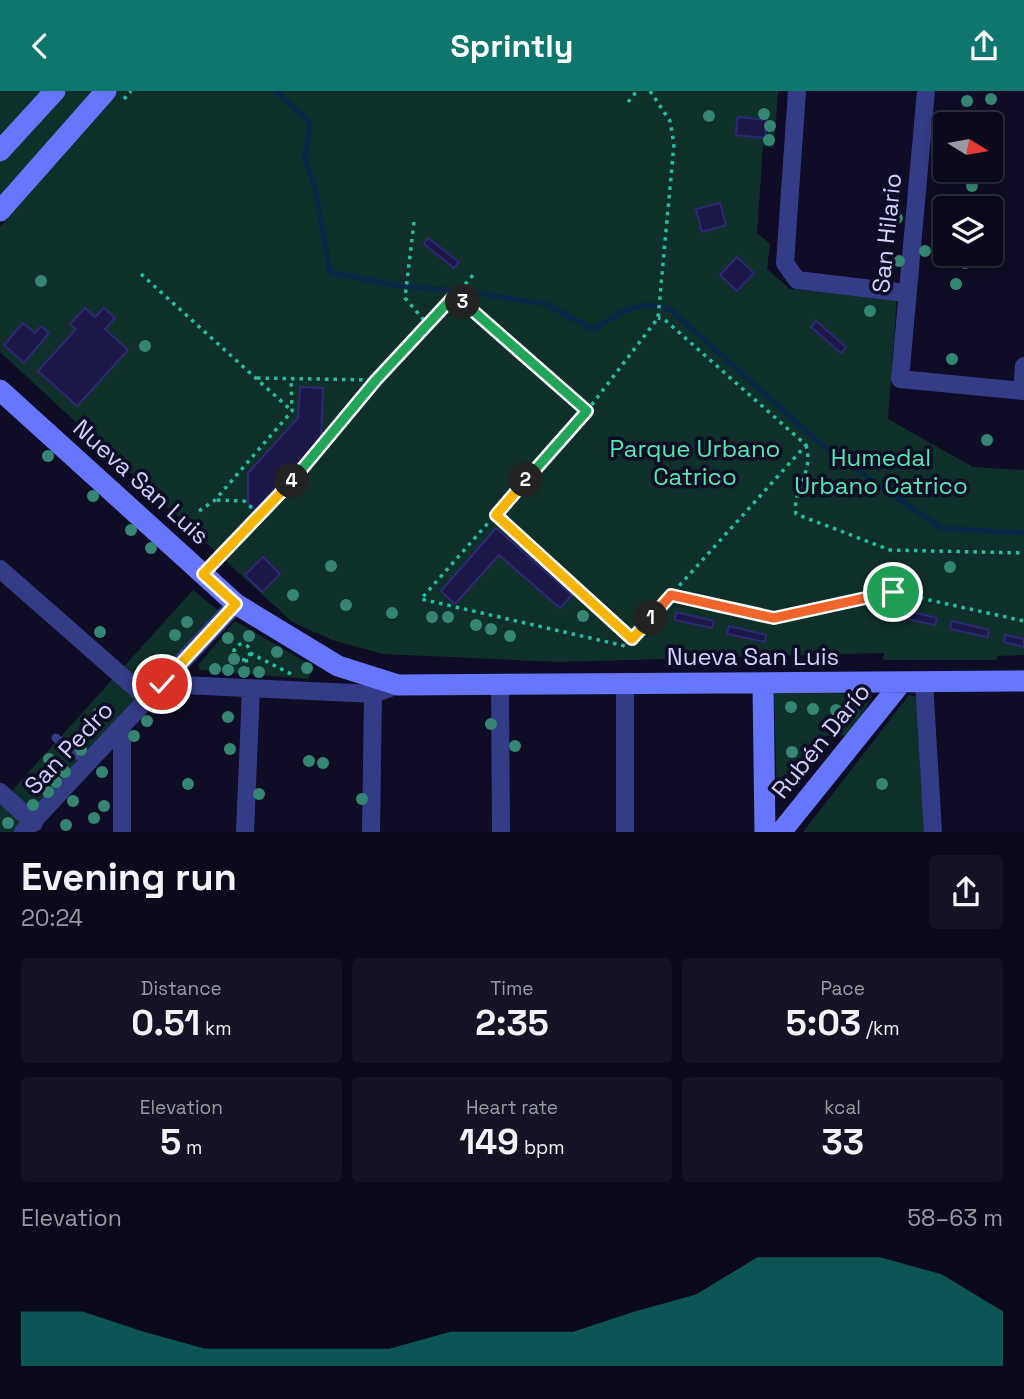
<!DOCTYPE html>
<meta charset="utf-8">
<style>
:root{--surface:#0a0a1c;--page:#131325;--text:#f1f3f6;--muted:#999aa3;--line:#2a2b3b;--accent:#0f766e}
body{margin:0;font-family:"Space Grotesk",sans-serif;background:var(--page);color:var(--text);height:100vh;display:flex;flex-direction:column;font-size:26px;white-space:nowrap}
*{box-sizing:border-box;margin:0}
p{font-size:23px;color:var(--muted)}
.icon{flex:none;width:38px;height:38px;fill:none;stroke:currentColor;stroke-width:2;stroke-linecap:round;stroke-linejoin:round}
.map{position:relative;height:741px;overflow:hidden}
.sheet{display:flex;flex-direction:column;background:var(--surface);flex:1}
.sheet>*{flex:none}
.needle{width:46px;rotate:101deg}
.controls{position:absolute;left:933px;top:21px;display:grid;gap:14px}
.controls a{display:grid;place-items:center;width:70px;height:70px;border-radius:7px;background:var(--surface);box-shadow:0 4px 10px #0003,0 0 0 2px var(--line);font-size:35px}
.pin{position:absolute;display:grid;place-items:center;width:60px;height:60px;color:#fff;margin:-30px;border:4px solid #fff;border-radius:50%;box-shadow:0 2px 7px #0007}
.km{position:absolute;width:35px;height:35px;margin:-18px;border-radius:50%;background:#222;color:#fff;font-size:19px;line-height:35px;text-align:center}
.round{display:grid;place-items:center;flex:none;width:74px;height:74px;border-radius:7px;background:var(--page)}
.headline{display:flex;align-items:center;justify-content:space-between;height:119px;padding:0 21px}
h1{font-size:38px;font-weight:600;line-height:52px}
.figures{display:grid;grid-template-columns:repeat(3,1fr);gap:10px;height:119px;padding:7px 21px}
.figures div{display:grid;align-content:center;border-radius:7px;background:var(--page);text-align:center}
.figures b{font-size:35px;font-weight:600}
.figures small{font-size:19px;font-weight:400}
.figures p{font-size:19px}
.chart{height:196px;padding:14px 21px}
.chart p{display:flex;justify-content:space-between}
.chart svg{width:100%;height:126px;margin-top:7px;fill:var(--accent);opacity:.7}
header{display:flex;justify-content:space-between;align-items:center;height:91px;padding:0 21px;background:var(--accent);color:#fff;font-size:32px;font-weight:600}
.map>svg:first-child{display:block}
.green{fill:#0f2f2a}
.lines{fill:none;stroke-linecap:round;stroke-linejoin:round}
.stream{stroke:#082748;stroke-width:5}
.building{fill:#1b1747;stroke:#2d2775;stroke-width:2}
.path{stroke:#25bea3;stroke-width:3.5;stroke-dasharray:3.5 5;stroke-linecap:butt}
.lane{stroke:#343b87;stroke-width:9}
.street{stroke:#343b87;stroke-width:18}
.secondary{stroke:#6776ff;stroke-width:21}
.tree{fill:#348572}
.split-1-casing{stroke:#fff;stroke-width:14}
.split-2-casing{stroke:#fff;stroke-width:14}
.split-3-casing{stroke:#fff;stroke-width:14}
.split-4-casing{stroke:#fff;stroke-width:14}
.split-5-casing{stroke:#fff;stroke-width:14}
.split-1{stroke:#f0652b;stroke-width:9}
.split-2{stroke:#f5b400;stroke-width:9}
.split-3{stroke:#22a559;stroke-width:9}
.split-4{stroke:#22a559;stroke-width:9}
.split-5{stroke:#f5b400;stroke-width:9}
.labels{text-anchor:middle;stroke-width:7;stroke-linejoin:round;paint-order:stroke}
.street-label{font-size:24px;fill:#d0d1ff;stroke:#0e0d25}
.park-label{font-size:24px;fill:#53e8b1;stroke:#0e0d25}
</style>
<header><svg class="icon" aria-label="back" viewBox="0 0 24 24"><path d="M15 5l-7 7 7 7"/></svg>Sprintly<svg class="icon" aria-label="share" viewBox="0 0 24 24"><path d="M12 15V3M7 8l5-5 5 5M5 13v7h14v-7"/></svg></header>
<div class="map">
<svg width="1024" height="741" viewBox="0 0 1024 741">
<rect width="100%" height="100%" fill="#0e0d25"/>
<path class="green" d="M0 0H778L774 57 763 55 757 142 770 153 767 178 790 198 897 207 888 328 973 376 1024 379V564L997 565V569H883L884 562 558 571 383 563 332 549 292 531 0 261V136L33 99 15 87 0 104Z
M193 499 219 520 124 627 14 741H0V713Z
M235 530 314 576 308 588 200 579 198 574Z
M871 599 872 606 851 644 826 645 777 707 774 602Z
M909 604 919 606 925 741H803Z"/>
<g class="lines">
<path class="stream" d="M276 0 310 32 305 68 315 97 330 181 393 194 449 199
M469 201 545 213 593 238C620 222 641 205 672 220L823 355 941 437 1024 442"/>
</g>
<path class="building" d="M738 26 767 29 765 47 736 44Z
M720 112 726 134 702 141 696 118Z
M428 147 459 171 454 177 424 153Z
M737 166 754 182 737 200 720 184Z
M85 217 95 226 104 217 115 227 105 238 128 259 77 315 38 280 76 238 70 233Z
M816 230 846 256 841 262 811 236Z
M23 232 35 242 41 235 49 242 24 272 4 254Z
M300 296 323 297 321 348 257 420 248 412V382L298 327Z
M496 437 572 504 560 517 499 464 455 513 441 500Z
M263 466 280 483 262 501 245 484Z
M900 518 937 527 935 534 898 526Z
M676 521 714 530 712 537 675 529Z
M952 530 989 539 988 546 950 538Z
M729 535 766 544 765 551 727 543Z
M1005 544 1024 548V556L1004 551Z"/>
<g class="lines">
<path class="path" d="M650 0 670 30 674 53 658 227 587 320 421 508 625 555 806 354 665 229 658 227
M124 8 131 0
M628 11 637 0
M414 131 405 207 429 235
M141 183 292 320
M455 204 587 320
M257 287 376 289
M806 354C814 384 792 397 796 423L890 459 1024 462
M217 409 244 410 261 425
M199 420 215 409 292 320 291 287
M496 424 631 547
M215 471 261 425 376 289 429 235 473 184
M671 504 774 527 893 501 1024 530
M234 561a8 8 0 1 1 16 0a8 8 0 1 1-16 0Z
M250 562 291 583
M246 568 248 582"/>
<path class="lane" d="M56 647 88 672"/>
<path class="street" d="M797 0 785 172 797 189 906 202
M926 0 900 288 1024 300
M1022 300 1024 275
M0 478 148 608
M924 591 933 741
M625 592V741
M162 593 373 603 398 594
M500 593 501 741
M0 701 34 732
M23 741 236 513
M122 741V637
M245 741 251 598
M371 741 373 603"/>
<path class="secondary" d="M0 60 55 0
M0 120 106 0
M0 299 236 513 338 575 398 594 1024 590
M763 594 765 741
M781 741 901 592"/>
</g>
<g class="tree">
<circle cx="991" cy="8" r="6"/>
<circle cx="967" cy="10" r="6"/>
<circle cx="764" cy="23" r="6"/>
<circle cx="709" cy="25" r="6"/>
<circle cx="770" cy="35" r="6"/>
<circle cx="769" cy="49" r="6"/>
<circle cx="972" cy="95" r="6"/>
<circle cx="897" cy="127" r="6"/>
<circle cx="925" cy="160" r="6"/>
<circle cx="899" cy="170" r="6"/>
<circle cx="965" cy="172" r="6"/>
<circle cx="41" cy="190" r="6"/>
<circle cx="956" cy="193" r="6"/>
<circle cx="870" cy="220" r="6"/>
<circle cx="145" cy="255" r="6"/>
<circle cx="952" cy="268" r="6"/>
<circle cx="987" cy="349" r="6"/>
<circle cx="48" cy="365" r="6"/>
<circle cx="93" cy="405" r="6"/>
<circle cx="131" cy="439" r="6"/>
<circle cx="151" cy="457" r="6"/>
<circle cx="331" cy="475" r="6"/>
<circle cx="950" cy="476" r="6"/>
<circle cx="293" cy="504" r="6"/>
<circle cx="346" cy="514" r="6"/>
<circle cx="392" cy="522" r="6"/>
<circle cx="583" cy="525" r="6"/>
<circle cx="432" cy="526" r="6"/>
<circle cx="448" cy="526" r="6"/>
<circle cx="187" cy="531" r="6"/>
<circle cx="476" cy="534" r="6"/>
<circle cx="491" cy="538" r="6"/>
<circle cx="100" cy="541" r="6"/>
<circle cx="175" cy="544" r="6"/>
<circle cx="249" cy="545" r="6"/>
<circle cx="510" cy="545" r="6"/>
<circle cx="228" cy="547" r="6"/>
<circle cx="277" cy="561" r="6"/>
<circle cx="234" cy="568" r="6"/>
<circle cx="162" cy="574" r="6"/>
<circle cx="307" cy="577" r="6"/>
<circle cx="148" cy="578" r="6"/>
<circle cx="215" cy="578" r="6"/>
<circle cx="228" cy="579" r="6"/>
<circle cx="244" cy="581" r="6"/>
<circle cx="259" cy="581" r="6"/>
<circle cx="146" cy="593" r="6"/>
<circle cx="791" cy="616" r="6"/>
<circle cx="813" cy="618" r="6"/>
<circle cx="836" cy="619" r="6"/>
<circle cx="853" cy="620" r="6"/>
<circle cx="98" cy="623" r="6"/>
<circle cx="228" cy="626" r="6"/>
<circle cx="147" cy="630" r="6"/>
<circle cx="491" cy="633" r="6"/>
<circle cx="134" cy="645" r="6"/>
<circle cx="515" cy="655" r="6"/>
<circle cx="230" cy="658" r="6"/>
<circle cx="81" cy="659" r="6"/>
<circle cx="792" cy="661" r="6"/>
<circle cx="49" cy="668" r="6"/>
<circle cx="309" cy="670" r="6"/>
<circle cx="323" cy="672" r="6"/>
<circle cx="65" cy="681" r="6"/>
<circle cx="102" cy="681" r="6"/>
<circle cx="56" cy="691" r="6"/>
<circle cx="188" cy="693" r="6"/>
<circle cx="882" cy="693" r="6"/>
<circle cx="48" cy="701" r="6"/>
<circle cx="259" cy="703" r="6"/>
<circle cx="362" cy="708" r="6"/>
<circle cx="73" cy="710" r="6"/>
<circle cx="33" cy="714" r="6"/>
<circle cx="104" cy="715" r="6"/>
<circle cx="94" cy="727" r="6"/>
<circle cx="8" cy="732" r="6"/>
<circle cx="66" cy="734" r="6"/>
</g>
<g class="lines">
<defs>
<path id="split-1" d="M651 527 671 504 774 527 893 501"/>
<path id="split-2" d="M526 389 496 424 632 548 651 527"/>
<path id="split-3" d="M463 211 587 320 526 389"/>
<path id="split-4" d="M292 390 376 289 455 204 463 211"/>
<path id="split-5" d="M162 593 236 513 203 483 292 390"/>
</defs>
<use href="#split-1" class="split-1-casing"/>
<use href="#split-2" class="split-2-casing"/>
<use href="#split-3" class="split-3-casing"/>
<use href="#split-4" class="split-4-casing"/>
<use href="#split-5" class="split-5-casing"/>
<use href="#split-1" class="split-1"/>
<use href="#split-2" class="split-2"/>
<use href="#split-3" class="split-3"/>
<use href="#split-4" class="split-4"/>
<use href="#split-5" class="split-5"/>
</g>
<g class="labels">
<g class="street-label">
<text transform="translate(887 142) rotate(-84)" y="8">San Hilario</text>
<text transform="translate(141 391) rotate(42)" y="8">Nueva San Luis</text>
<text x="753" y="574">Nueva San Luis</text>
<text transform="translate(821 650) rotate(-51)" y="8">Rubén Darío</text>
<text transform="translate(69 657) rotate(-47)" y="8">San Pedro</text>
</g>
<g class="park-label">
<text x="695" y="366">Parque Urbano<tspan x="695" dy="28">Catrico</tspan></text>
<text x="881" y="375">Humedal<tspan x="881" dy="28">Urbano Catrico</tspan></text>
</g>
</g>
</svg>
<div class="controls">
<a><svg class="needle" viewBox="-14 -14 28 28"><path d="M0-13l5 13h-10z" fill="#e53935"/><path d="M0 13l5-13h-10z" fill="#999aa3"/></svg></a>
<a><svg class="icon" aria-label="layers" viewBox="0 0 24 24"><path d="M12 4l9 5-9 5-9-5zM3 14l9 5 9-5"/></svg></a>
</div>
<div class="pin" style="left:893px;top:501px;background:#1e9e55"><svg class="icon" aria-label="arrive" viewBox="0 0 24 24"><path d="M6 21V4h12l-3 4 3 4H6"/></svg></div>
<div class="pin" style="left:162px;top:593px;background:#d93025"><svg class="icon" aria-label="check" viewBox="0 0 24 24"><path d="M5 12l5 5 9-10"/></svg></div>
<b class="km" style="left:651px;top:527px">1</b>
<b class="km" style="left:526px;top:389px">2</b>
<b class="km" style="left:463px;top:211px">3</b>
<b class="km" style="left:292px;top:390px">4</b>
</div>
<section class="sheet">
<div class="headline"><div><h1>Evening run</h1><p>20:24</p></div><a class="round"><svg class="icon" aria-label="share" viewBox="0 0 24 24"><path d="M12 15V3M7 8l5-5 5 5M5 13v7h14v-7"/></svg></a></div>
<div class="figures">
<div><p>Distance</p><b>0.51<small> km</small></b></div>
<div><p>Time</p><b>2:35</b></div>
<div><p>Pace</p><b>5:03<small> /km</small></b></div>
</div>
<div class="figures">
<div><p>Elevation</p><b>5<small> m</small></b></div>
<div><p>Heart rate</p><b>149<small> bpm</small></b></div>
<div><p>kcal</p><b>33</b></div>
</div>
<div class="chart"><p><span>Elevation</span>58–63 m</p>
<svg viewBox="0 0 160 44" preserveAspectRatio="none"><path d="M0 44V25L10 25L20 32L30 38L40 38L50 38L60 38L70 32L80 32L90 32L100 25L110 19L120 6L130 6L140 6L150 12L160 25V44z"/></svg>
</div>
</section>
